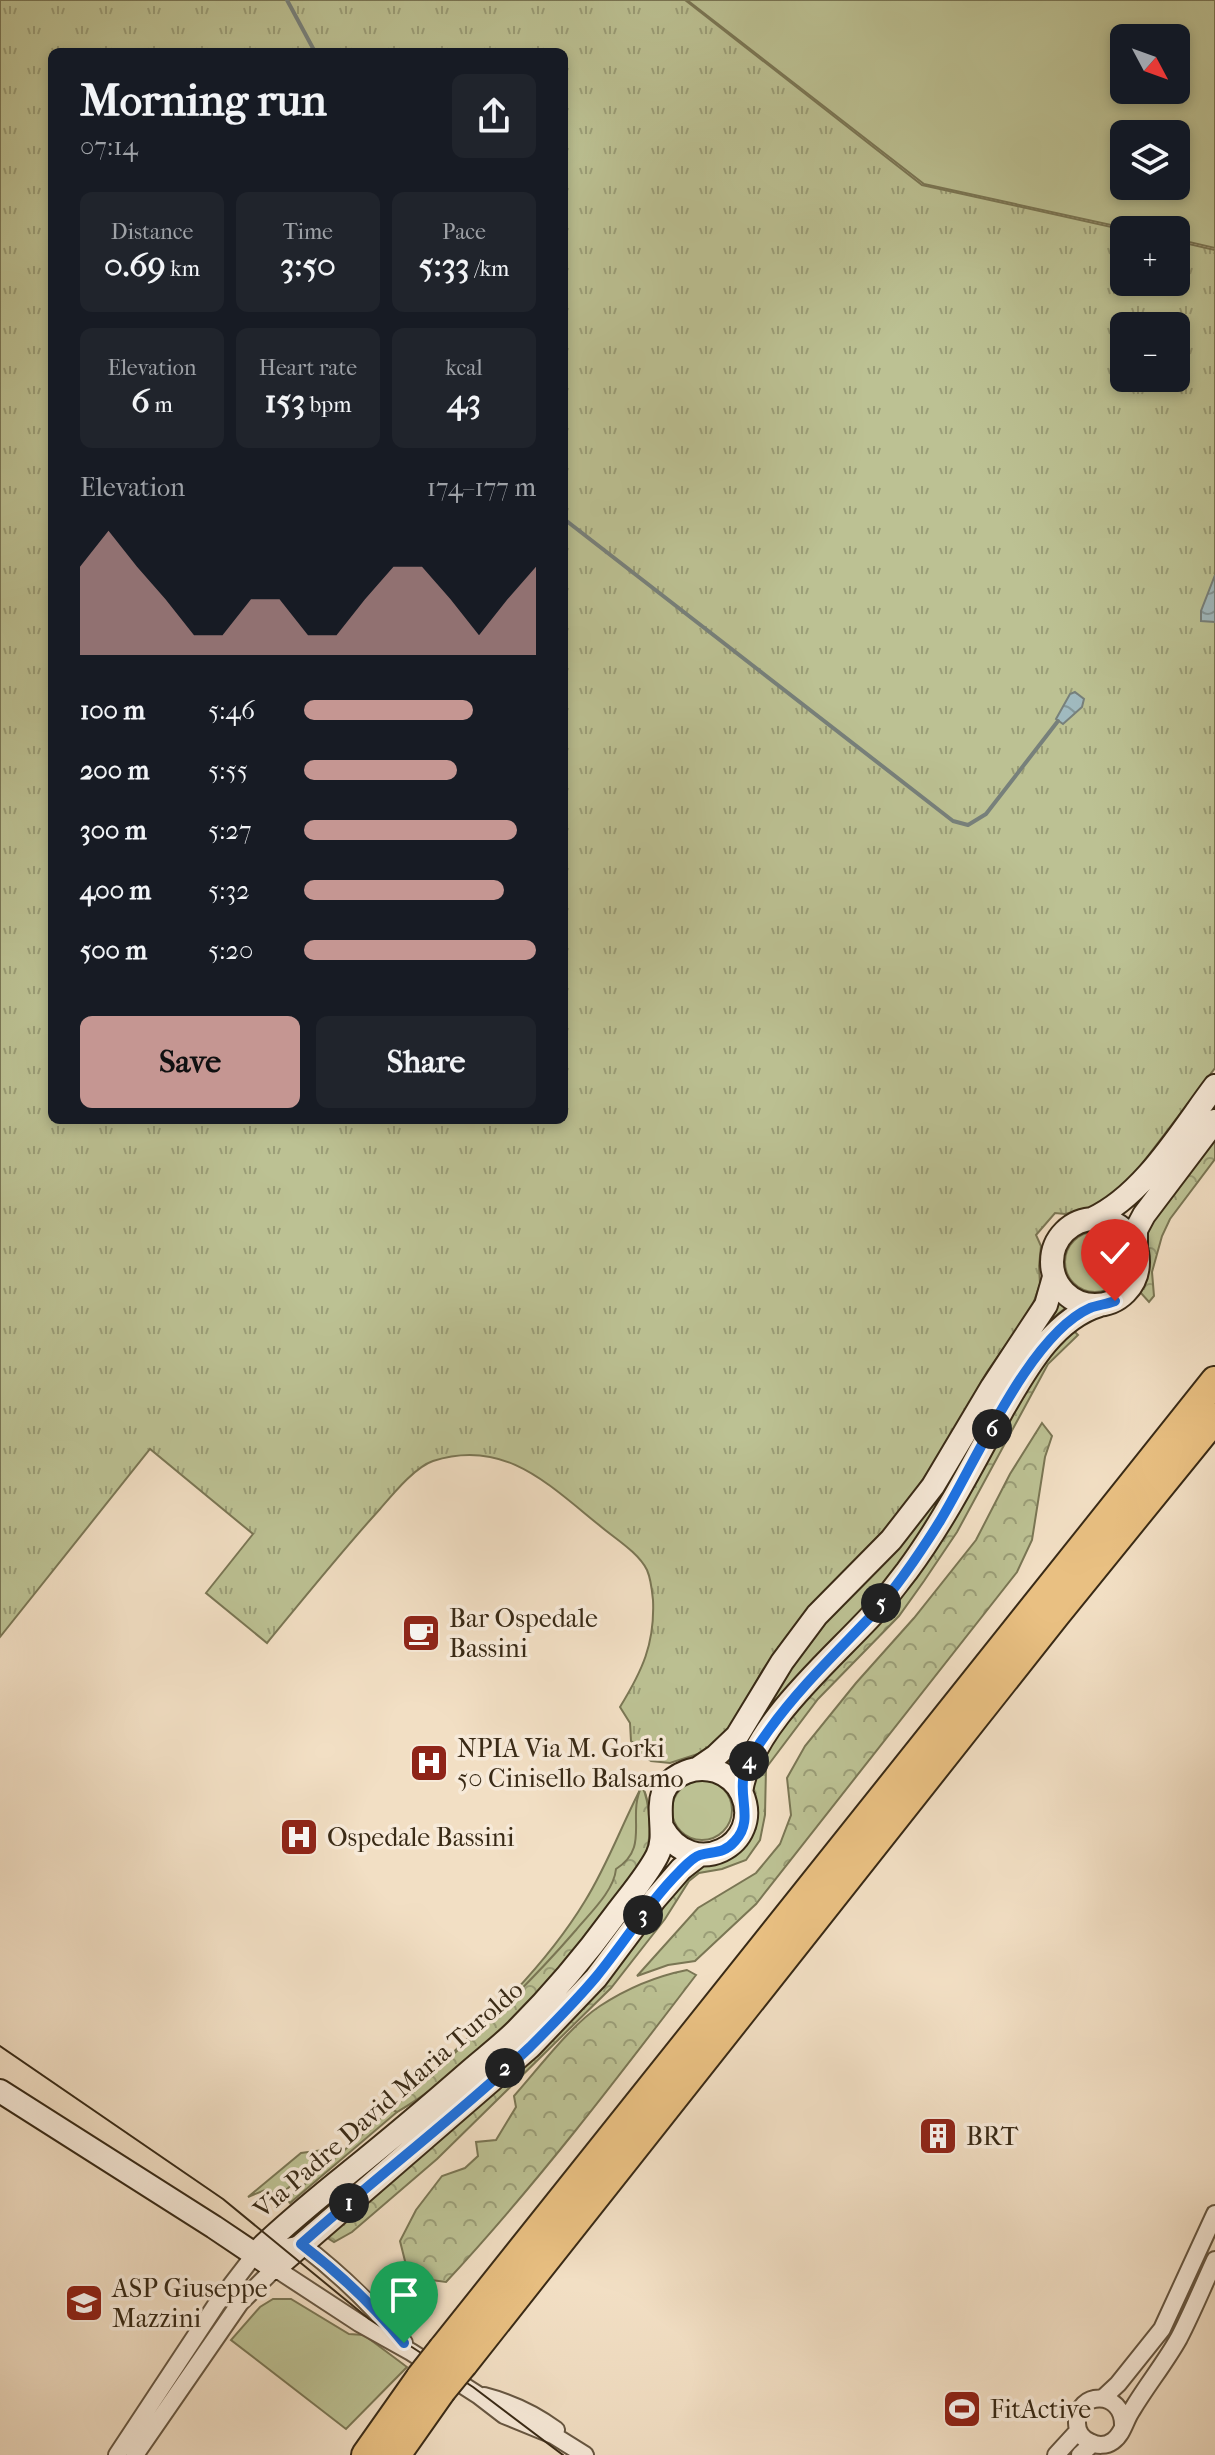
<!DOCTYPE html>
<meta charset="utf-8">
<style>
:root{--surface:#171b24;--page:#20242c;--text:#f1f3f6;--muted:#9ea1a6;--accent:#c59692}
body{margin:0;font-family:"IM FELL French Canon",serif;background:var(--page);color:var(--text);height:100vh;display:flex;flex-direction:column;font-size:30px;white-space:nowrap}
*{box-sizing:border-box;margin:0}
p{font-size:26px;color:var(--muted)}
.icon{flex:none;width:44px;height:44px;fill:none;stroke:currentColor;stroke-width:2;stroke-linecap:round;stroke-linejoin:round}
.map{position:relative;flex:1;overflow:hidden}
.sheet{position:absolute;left:48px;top:48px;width:520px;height:1076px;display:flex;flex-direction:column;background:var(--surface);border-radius:12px;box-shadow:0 4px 12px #0003}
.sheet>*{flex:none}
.needle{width:52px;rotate:131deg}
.controls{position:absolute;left:1110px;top:24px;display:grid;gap:16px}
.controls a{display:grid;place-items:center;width:80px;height:80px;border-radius:12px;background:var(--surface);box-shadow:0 4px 12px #0003;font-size:40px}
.pin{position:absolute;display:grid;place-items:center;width:68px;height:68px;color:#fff;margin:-82px -34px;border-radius:50% 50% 50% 0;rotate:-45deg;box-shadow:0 0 8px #0007}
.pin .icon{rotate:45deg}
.km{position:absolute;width:40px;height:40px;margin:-20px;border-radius:50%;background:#222;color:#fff;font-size:22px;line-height:40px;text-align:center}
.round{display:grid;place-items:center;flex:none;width:84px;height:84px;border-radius:12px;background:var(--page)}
.overview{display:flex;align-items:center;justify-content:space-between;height:136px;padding:0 32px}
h1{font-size:44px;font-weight:700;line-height:60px}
.figures{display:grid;grid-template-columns:repeat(3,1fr);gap:12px;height:136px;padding:8px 32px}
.figures div{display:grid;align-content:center;border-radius:12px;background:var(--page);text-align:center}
.figures b{font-size:34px;font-weight:700}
.figures small{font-size:22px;font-weight:400}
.figures p{font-size:22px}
.chart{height:224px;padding:16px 32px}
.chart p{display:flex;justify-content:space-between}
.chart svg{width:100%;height:144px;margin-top:8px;fill:var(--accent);opacity:.7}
.primary-button{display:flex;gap:16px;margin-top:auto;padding:16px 32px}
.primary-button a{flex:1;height:92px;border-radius:12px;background:var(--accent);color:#111;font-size:32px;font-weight:700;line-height:92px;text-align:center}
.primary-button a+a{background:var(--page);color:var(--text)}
ul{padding:0 32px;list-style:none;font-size:26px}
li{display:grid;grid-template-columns:128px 96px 1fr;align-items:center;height:60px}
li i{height:20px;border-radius:10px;background:var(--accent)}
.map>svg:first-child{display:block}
.green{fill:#bcc193;stroke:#7a7654;stroke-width:2;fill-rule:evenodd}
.forest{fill:url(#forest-crowns);stroke:#7a7654;stroke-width:2}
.park{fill:url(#park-tufts);stroke:#7a7654;stroke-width:2;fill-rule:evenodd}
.water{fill:url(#water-waves);stroke:#77807b;stroke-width:2}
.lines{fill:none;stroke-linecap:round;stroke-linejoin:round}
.stream{stroke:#77807b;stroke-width:4}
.street-casing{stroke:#675742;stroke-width:20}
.secondary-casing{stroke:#392a16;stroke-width:26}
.highway-casing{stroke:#392a16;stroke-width:32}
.street{stroke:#f7ead9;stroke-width:16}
.secondary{stroke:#f7ead9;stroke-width:22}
.highway{stroke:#e9c082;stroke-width:28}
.tram{stroke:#392a16;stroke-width:2}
.highway-bridge-casing{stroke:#392a16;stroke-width:32;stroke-linecap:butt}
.highway-bridge{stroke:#e9c082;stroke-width:28}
.route-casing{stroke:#fff;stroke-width:16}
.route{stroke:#1a73e8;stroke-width:10}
.labels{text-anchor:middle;stroke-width:7;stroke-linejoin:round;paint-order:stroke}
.poi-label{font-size:26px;fill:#392a16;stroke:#f7ead9;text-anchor:start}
.street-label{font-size:26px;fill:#392a16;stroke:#f7ead9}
</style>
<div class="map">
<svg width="1215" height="2455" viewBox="0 0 1215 2455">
<defs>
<pattern id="forest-crowns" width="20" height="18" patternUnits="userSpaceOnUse" patternTransform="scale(2)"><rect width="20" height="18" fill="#bcc193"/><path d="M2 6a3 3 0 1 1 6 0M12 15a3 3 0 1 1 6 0" fill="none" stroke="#9a9d77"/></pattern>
<pattern id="park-tufts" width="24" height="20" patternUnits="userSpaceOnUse" patternTransform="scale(2)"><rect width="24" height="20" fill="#bcc193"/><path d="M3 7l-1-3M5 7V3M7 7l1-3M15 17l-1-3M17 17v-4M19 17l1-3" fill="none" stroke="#9a9d77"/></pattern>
<pattern id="water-waves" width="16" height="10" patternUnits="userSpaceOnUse" patternTransform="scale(2)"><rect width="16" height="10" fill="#a0babf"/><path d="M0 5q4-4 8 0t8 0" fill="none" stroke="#83979a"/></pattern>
</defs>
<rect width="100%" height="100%" fill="#f2dfc4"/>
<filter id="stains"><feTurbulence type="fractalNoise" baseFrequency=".0025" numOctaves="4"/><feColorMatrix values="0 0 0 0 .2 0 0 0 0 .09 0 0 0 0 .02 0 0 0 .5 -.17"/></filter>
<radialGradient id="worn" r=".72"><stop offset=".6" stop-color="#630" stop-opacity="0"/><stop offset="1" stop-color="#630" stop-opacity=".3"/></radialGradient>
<path class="green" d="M687 0H1215V248L1176 239V230H1134L924 184ZM1124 38H1176V90H1124ZM1124 134H1176V186H1124Z
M1065 1262a30 30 0 1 1 60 0a30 30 0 1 1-60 0Z
M1059 1296 1069 1305 1058 1314 1041 1336 933 1522 738 1773 726 1764 740 1749 777 1685Z
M672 1810a30 30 0 1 1 60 0a30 30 0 1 1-60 0Z
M642 1786C652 1805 651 1834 645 1855L432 2091 397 2112 290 2203 287 2199C336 2159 383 2116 430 2074 486 2022 545 1967 585 1901 608 1864 622 1824 642 1786Z
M330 2149 331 2153 282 2193 280 2194 265 2190 248 2197 301 2153Z
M273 2299H291L349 2334 364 2335 407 2367 346 2429 231 2340 260 2307Z"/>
<path class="forest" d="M1215 1133V1159L1170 1219 1162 1236 1152 1272 1154 1296 1149 1302 1140 1292 1146 1269 1145 1240 1148 1225Z
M1070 1327 1078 1335 1048 1364 957 1532 924 1581 899 1616 818 1699 766 1768 765 1815 760 1840 746 1860 722 1869 699 1873 689 1881 665 1919 611 1988 437 2159 352 2232 334 2242 326 2237 687 1871 717 1860 751 1791 755 1765Z
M1042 1423 1052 1436 1045 1457 1032 1540 1017 1572 756 1904 695 1961 668 1965 637 1976 698 1908 756 1873 780 1844 791 1815 787 1778 805 1746 856 1683 914 1618 976 1540 1010 1474Z
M642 1786C650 1802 653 1840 644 1857 636 1874 621 1890 609 1906 551 1985 481 2062 397 2112L391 2109C457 2053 520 1995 576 1930 590 1913 614 1891 616 1869 651 1847 626 1816 642 1786Z
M687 1970 696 1975C616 2080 536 2185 446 2282L409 2277 400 2241 416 2210 442 2176 465 2168 478 2156 476 2142 496 2140 516 2107 514 2096C538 2069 571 2025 600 2006 626 1989 657 1976 687 1970Z"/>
<path class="park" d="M0 0H685L922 185 1125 230 1124 282H1176V241L1215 250V1068L1125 1186 1103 1204 1065 1214 1055 1213 1036 1235 1041 1246 1039 1266 1040 1284 1032 1307 987 1372 946 1445 915 1491 885 1529 797 1623 762 1671 727 1735 707 1751 670 1763 651 1761 633 1748 635 1744 631 1741 630 1723 620 1707C642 1671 655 1644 653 1600 652 1590 651 1579 647 1570 638 1552 614 1538 599 1525 548 1484 504 1438 433 1461 415 1467 393 1494 380 1509 341 1552 304 1598 267 1643L206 1593 253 1534 150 1449 0 1637ZM52 52H564V1120H52ZM1124 326H1176V378H1124Z"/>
<path class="water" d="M1215 575V622L1201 621V611Z
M1075 692 1084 699 1082 707 1063 724 1056 719 1070 694Z"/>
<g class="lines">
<path class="stream" d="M287 0 315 52
M564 519 953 821 968 825 986 814 1058 721"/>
<defs>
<path id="street" d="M484 2396C511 2403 533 2413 556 2430
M1103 2398 1118 2384 1162 2329 1215 2214
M1123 2426C1124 2390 1076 2390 1077 2423 1077 2432 1083 2439 1090 2442 1097 2446 1106 2446 1113 2441 1123 2434 1125 2420 1132 2410 1147 2385 1165 2363 1179 2338 1192 2313 1203 2286 1215 2260
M117 2455 216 2305 255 2254 301 2244C339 2273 373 2306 404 2343
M135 2455 240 2303 275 2268 359 2323 411 2352 478 2395 504 2415 553 2435 585 2455
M1056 2455 1078 2431
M1080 2455 1092 2444"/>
<path id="secondary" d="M1052 1262a43 43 0 1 1 86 0a43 43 0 1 1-86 0Z
M1092 1219C1144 1195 1181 1131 1215 1086
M1136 1250V1230L1144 1215 1215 1121
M697 1769 716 1756 737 1736 782 1662 817 1615 891 1540 933 1486 992 1387 1046 1305 1054 1277
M741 1792C751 1726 829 1662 873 1614 885 1600 896 1585 907 1571 944 1521 973 1464 1003 1409 1026 1370 1053 1319 1100 1305
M0 2091 214 2227 275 2268 530 2047 596 1978 655 1899 681 1869 699 1855
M255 2254C285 2224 318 2198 351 2171 392 2138 432 2104 471 2070 486 2057 503 2044 517 2030 553 1994 585 1956 615 1915 629 1896 646 1877 657 1856 672 1828 642 1789 686 1772 696 1768 706 1768 716 1771 727 1775 737 1783 742 1794 764 1844 693 1883 662 1827"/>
<path id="highway" d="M443 2349 1215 1381
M463 2364 1056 1614 1215 1418
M366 2455 421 2377
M396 2455 441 2391"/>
</defs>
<use href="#street" class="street-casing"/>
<use href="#secondary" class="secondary-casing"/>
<use href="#highway" class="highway-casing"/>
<use href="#street" class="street"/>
<use href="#secondary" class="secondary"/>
<use href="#highway" class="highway"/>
<path class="tram" d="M0 2046 223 2199 369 2319 473 2387 563 2455"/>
<defs>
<path id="highway-bridge" d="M421 2377 443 2349
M441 2391 463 2364"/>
</defs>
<use href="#highway-bridge" class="highway-bridge-casing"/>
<use href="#highway-bridge" class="highway-bridge"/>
</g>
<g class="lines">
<defs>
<path id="route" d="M404 2343C374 2306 339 2273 301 2244 376 2177 457 2116 530 2047 552 2025 576 2001 596 1977 625 1942 648 1903 680 1871 685 1866 693 1857 700 1855 713 1851 724 1854 735 1841 754 1821 738 1797 744 1774 748 1758 760 1743 769 1730 799 1688 837 1652 872 1615 898 1586 920 1553 940 1521 975 1464 1029 1335 1090 1308 1098 1305 1107 1304 1115 1301"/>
</defs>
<use href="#route" class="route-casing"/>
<use href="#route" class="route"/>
</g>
<defs>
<symbol id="cafe-square" viewBox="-11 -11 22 22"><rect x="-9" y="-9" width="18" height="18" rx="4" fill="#8f2418" stroke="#f7ead9"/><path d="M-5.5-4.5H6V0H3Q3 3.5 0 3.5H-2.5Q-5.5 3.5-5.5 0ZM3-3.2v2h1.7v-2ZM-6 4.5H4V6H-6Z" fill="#fff"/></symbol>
<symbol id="hospital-square" viewBox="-11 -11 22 22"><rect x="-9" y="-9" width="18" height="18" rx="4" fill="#8f2418" stroke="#f7ead9"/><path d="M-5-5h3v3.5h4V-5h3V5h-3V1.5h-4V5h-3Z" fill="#fff"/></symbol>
<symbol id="building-square" viewBox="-11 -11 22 22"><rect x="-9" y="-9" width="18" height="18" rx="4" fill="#8f2418" stroke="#f7ead9"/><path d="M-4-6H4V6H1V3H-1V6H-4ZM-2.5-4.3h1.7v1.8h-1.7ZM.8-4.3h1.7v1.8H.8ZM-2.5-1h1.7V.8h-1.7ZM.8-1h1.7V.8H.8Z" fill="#fff"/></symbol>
<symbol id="school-square" viewBox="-11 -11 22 22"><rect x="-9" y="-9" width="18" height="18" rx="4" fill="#8f2418" stroke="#f7ead9"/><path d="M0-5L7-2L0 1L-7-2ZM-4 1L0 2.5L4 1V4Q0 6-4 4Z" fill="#fff"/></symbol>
<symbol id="stadium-square" viewBox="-11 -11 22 22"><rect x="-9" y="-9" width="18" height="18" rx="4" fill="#8f2418" stroke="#f7ead9"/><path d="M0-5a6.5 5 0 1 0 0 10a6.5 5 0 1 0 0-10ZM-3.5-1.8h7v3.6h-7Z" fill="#fff"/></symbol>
</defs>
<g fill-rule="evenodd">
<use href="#cafe-square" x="399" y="1611" width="44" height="44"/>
<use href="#hospital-square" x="407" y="1741" width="44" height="44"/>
<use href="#hospital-square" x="277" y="1815" width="44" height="44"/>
<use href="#building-square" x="916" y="2114" width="44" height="44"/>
<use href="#school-square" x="62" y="2281" width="44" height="44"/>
<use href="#stadium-square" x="940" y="2387" width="44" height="44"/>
</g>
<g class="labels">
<g class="poi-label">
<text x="449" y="1627">Bar Ospedale<tspan x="449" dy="30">Bassini</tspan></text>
<text x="457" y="1757">NPIA Via M. Gorki<tspan x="457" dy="30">50 Cinisello Balsamo</tspan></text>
<text x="327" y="1846">Ospedale Bassini</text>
<text x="966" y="2145">BRT</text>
<text x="112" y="2297">ASP Giuseppe<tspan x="112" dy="30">Mazzini</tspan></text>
<text x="990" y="2418">FitActive</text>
</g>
<g class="street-label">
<text transform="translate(388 2099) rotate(-41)" y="9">Via Padre David Maria Turoldo</text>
</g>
</g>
<rect width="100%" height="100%" filter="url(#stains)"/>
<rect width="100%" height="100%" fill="url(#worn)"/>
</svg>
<div class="controls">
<a><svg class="needle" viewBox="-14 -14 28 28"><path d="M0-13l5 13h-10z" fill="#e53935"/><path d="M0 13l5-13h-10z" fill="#9ea1a6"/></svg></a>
<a><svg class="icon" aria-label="layers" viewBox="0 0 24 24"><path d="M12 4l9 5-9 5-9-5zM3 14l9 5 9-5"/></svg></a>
<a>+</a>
<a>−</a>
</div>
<div class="pin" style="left:404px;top:2343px;background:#1e9e55"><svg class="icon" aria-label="arrive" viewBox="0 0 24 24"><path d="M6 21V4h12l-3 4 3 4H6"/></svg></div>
<div class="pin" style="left:1115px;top:1301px;background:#d93025"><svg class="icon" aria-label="check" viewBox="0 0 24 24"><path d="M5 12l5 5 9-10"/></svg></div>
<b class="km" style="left:349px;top:2203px">1</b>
<b class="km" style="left:505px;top:2068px">2</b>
<b class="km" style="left:643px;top:1915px">3</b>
<b class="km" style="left:749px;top:1761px">4</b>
<b class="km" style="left:881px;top:1603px">5</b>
<b class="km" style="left:992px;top:1429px">6</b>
<section class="sheet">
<div class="overview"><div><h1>Morning run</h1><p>07:14</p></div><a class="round"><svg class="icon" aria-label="share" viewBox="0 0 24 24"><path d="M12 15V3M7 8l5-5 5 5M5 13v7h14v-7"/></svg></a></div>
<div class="figures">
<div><p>Distance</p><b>0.69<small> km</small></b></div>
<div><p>Time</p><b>3:50</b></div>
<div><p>Pace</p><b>5:33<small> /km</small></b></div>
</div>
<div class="figures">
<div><p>Elevation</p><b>6<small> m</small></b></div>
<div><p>Heart rate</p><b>153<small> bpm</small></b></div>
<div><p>kcal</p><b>43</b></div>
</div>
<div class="chart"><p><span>Elevation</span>174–177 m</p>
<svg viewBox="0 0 160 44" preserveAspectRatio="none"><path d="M0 44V17L10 6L20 17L30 27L40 38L50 38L60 27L70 27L80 38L90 38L100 27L110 17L120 17L130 27L140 38L150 27L160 17V44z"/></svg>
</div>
<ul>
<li><b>100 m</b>5:46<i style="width:73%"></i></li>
<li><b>200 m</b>5:55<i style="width:66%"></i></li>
<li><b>300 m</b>5:27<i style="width:92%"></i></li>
<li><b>400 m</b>5:32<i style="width:86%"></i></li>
<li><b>500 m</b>5:20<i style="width:100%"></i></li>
</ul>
<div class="primary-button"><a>Save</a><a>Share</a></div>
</section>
</div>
